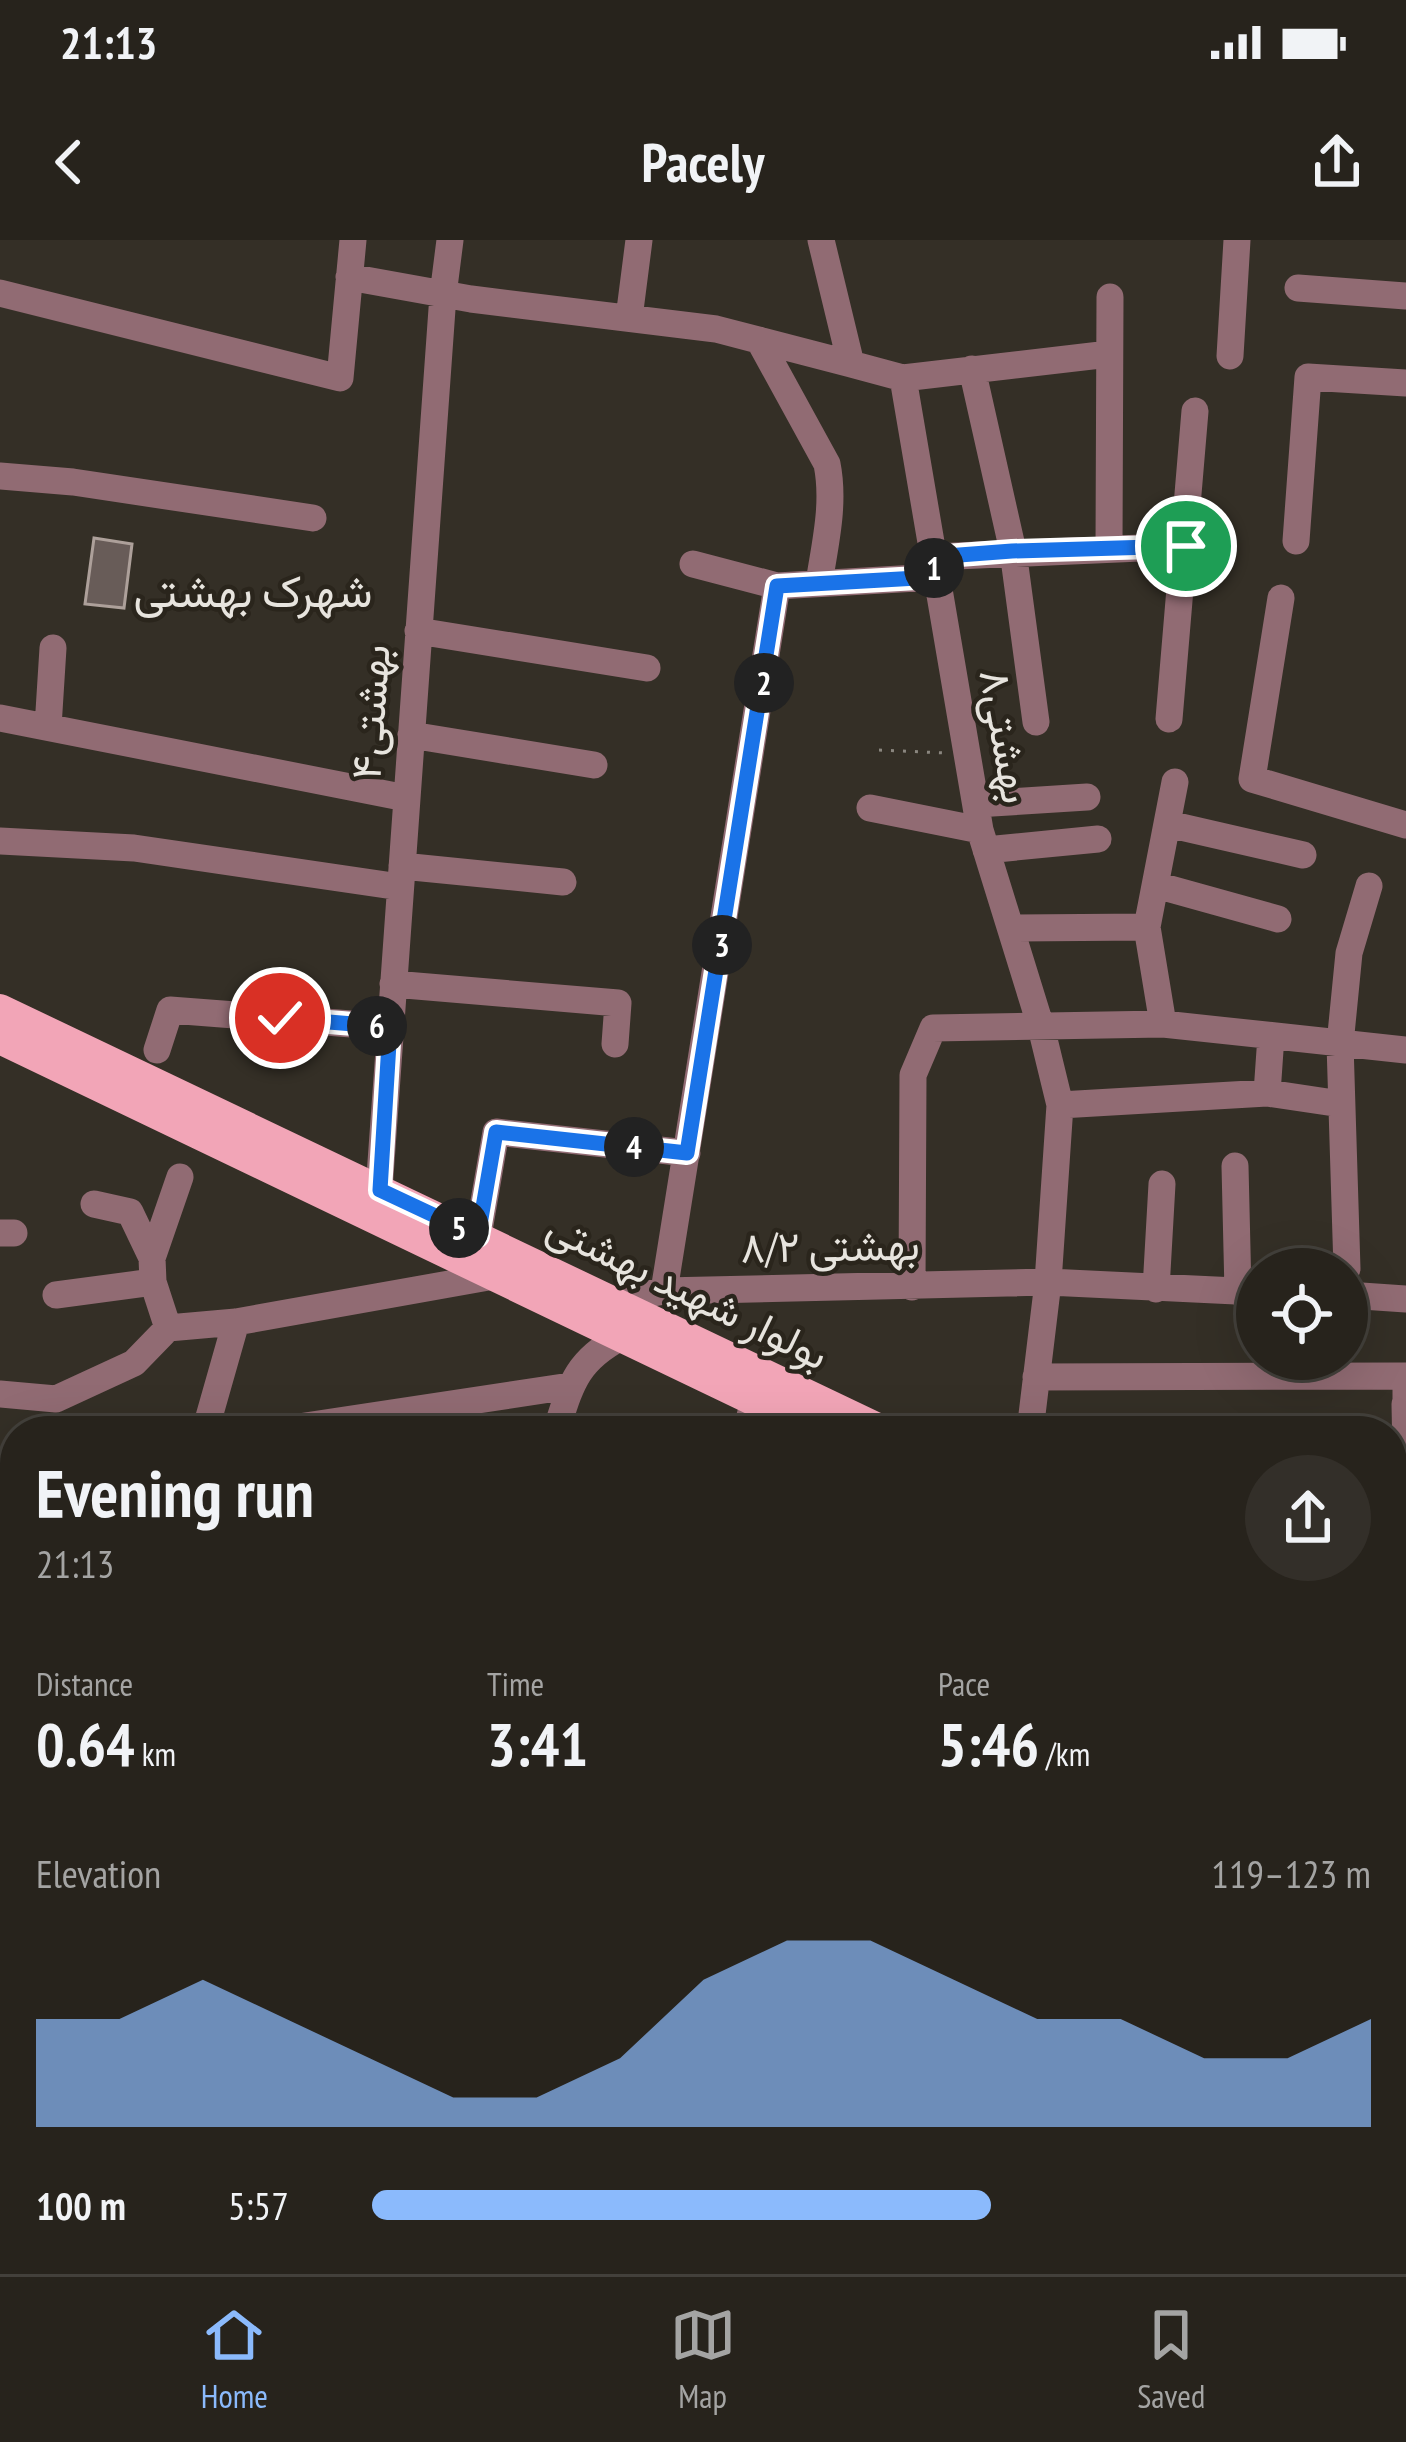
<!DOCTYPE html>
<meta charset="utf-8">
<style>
:root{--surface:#27231c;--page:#332f29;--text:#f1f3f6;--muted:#a4a4a3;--line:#43403b;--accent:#8bbafc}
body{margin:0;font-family:"PT Sans Narrow",Vazirmatn,sans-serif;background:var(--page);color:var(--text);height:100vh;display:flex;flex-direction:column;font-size:45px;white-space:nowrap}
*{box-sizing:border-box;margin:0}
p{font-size:39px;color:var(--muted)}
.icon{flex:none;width:66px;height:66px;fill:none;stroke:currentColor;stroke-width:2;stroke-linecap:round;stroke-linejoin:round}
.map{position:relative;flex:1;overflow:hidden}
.panel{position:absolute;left:0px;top:1176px;width:1407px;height:858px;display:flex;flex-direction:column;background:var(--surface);border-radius:48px 48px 0 0;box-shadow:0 12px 48px #0002,0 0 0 3px var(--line)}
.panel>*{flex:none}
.tools{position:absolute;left:1236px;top:1008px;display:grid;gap:24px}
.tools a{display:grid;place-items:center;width:132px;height:132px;border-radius:50%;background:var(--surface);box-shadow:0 12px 48px #0002,0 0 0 3px var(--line);font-size:60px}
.pin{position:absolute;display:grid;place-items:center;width:102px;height:102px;color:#fff;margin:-51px;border:6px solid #fff;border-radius:50%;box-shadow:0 3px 12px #0007}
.km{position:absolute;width:60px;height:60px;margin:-30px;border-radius:50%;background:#222;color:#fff;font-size:33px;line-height:60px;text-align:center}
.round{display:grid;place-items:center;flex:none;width:126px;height:126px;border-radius:63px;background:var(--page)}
.head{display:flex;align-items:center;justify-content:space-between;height:204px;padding:0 36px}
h1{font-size:66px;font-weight:600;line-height:90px}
.figures{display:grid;grid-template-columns:repeat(3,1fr);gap:18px;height:204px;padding:12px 36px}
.figures div{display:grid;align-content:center}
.figures b{font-size:60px;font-weight:600}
.figures small{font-size:33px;font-weight:400}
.figures p{font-size:33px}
.chart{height:336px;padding:24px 36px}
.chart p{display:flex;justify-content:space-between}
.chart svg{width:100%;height:216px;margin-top:12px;fill:var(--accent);opacity:.7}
ul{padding:0 36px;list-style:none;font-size:39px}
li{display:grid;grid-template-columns:192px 144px 1fr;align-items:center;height:90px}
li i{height:30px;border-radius:15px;background:var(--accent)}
.status{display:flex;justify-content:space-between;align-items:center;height:84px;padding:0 60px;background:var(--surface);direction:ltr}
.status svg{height:33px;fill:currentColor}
header{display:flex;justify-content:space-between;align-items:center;height:156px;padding:0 36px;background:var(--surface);font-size:54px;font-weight:600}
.tabs{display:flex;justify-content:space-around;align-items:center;height:168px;border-top:3px solid var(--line);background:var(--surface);font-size:33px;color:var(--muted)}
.tabs a{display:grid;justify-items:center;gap:6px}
.tabs .active{color:var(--accent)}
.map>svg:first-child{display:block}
.building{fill:#685c58;stroke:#ada09a;stroke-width:3}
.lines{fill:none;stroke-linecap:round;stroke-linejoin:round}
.path{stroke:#8a867f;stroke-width:3;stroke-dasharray:3 9;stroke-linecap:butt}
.minor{stroke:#916b73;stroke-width:27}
.major{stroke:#f2a5b7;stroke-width:30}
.route-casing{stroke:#fff;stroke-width:24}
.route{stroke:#1a73e8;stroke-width:15}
.labels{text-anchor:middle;stroke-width:9;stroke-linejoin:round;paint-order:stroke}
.street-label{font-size:42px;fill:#e7e4de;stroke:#2a251c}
.neighbourhood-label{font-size:45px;fill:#e7e4de;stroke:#2a251c}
</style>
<div class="status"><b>21:13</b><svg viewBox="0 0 49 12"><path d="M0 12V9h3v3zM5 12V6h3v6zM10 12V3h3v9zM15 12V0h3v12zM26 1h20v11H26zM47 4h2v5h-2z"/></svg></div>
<header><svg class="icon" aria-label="back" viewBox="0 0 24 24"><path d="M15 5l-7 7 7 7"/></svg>Pacely<svg class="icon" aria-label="share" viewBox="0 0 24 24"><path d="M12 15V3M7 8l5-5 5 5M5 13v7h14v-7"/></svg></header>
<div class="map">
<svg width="1406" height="2034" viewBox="0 0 1406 2034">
<rect width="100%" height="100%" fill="#342f26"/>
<path class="building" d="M94 298 132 304 124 368 85 364Z"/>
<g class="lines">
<path class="path" d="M879 510 946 513"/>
<path class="minor" d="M821 0 851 124 903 138 980 590 1041 787 1060 865 1048 1042 1030 1191
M349 37 471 59 716 89 851 124
M1298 48 1406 56
M0 53 340 138 353 0
M629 78 639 0
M759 100 827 224C835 264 825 304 819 343
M1230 116 1237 0
M972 129 1013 311 1036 482
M903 138 1109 114
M0 236 73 242 313 278
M1296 301 1308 137 1406 143
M1109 308 1110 57
M933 317 1186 306
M693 324 777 346 935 337
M1281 358 1252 539 1406 585
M418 391 647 428
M0 478 406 558
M1169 479 1195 171
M48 487 53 408
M411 495 594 525
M976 564 1087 557
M870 568 980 590
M1168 584 1303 615
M0 601 134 608 400 647
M986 610 1098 599
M402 626 563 642
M1156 645 1278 679
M1147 687 1163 784
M1011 688 1147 687 1175 542
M393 744 618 763 615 804
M157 810 170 770 390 787
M1267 853 1271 796
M1060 865 1267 853 1341 864
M1235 926 1238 1052
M379 950 443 55 450 0
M94 964 130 972 152 1018
M0 993H14
M478 996 496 892 687 913
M1347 1029 1340 804 1349 713 1369 646
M912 1047 913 835 933 788 1163 784 1406 810
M1156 1049 1162 944
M664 1051 777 346
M56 1055 153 1042
M1347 1055 1406 1059
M615 1060 664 1051 1048 1042 1257 1052
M168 1088 153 1042 152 1018 180 937
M1036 1137 1406 1136V1164
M0 1154 56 1159 134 1123 168 1088 236 1082 494 1036
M205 1191 236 1082
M272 1191 570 1146
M556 1191C571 1144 576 1121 621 1097
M746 1191 754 1161
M1392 1217 1406 1216 1405 1164
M0 1262 15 1264
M1392 1322H1406
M0 1378 15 1379
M1392 1422 1406 1416
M0 1628 15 1627
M1392 1704 1406 1604
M0 2008 13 1926
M1214 2019 1322 2034
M108 2034 110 2019
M232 2034 235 2019
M316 2034 319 2019
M423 2034 426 2019
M543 2034 547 2019
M660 2034 664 2019
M822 2034 824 2019
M924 2034 927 2019
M1024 2034 1026 2019
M1161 2034 1162 2019"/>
<path class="major" d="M0 769 884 1191
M0 799 817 1191
M1392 1435 1406 1442
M1392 1467 1406 1473"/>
</g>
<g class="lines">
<defs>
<path id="route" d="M280 778 390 787 380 950 478 996 496 892 687 913 777 346 935 337 933 317 1012 311 1186 306"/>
</defs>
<use href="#route" class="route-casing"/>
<use href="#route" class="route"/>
</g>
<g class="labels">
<g class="street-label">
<text transform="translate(370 472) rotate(-86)" y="15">بهشتی۴</text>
<text transform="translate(1006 496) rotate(80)" y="15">بهشتی۸</text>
<text transform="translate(830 1006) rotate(-1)" y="15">بهشتی ۸/۲</text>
<text transform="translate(688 1050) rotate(26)" y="15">بولوار شهید بهشتی</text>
</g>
<g class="neighbourhood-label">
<text x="253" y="367">شهرک بهشتی</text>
</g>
</g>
</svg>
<div class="tools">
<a><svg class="icon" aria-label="locate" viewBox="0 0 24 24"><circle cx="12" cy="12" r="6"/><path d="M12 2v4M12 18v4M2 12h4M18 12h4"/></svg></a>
</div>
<div class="pin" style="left:1186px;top:306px;background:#1e9e55"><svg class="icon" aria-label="arrive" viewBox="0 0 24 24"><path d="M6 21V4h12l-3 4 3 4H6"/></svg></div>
<div class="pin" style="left:280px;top:778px;background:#d93025"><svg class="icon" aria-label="check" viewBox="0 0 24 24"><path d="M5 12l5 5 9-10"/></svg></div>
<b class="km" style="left:934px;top:328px">1</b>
<b class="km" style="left:764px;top:443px">2</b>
<b class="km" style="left:722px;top:705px">3</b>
<b class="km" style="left:634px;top:907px">4</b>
<b class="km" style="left:459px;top:988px">5</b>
<b class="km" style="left:377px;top:786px">6</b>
<section class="panel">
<div class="head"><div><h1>Evening run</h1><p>21:13</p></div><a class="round"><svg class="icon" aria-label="share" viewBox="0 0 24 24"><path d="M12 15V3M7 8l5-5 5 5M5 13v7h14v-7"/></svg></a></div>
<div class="figures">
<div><p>Distance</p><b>0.64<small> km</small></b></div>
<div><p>Time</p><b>3:41</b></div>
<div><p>Pace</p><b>5:46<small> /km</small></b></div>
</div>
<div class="chart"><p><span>Elevation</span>119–123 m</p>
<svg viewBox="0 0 160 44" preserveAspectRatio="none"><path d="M0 44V22L10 22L20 14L30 22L40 30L50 38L60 38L70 30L80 14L90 6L100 6L110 14L120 22L130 22L140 30L150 30L160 22V44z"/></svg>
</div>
<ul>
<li><b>100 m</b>5:57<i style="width:62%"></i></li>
</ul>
</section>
</div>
<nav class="tabs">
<a class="active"><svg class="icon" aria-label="home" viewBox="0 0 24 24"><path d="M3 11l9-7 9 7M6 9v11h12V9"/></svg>Home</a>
<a><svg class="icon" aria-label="map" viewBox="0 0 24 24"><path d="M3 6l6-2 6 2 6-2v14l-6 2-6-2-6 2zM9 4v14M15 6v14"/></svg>Map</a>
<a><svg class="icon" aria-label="saved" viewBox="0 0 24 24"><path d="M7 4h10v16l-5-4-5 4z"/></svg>Saved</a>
</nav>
